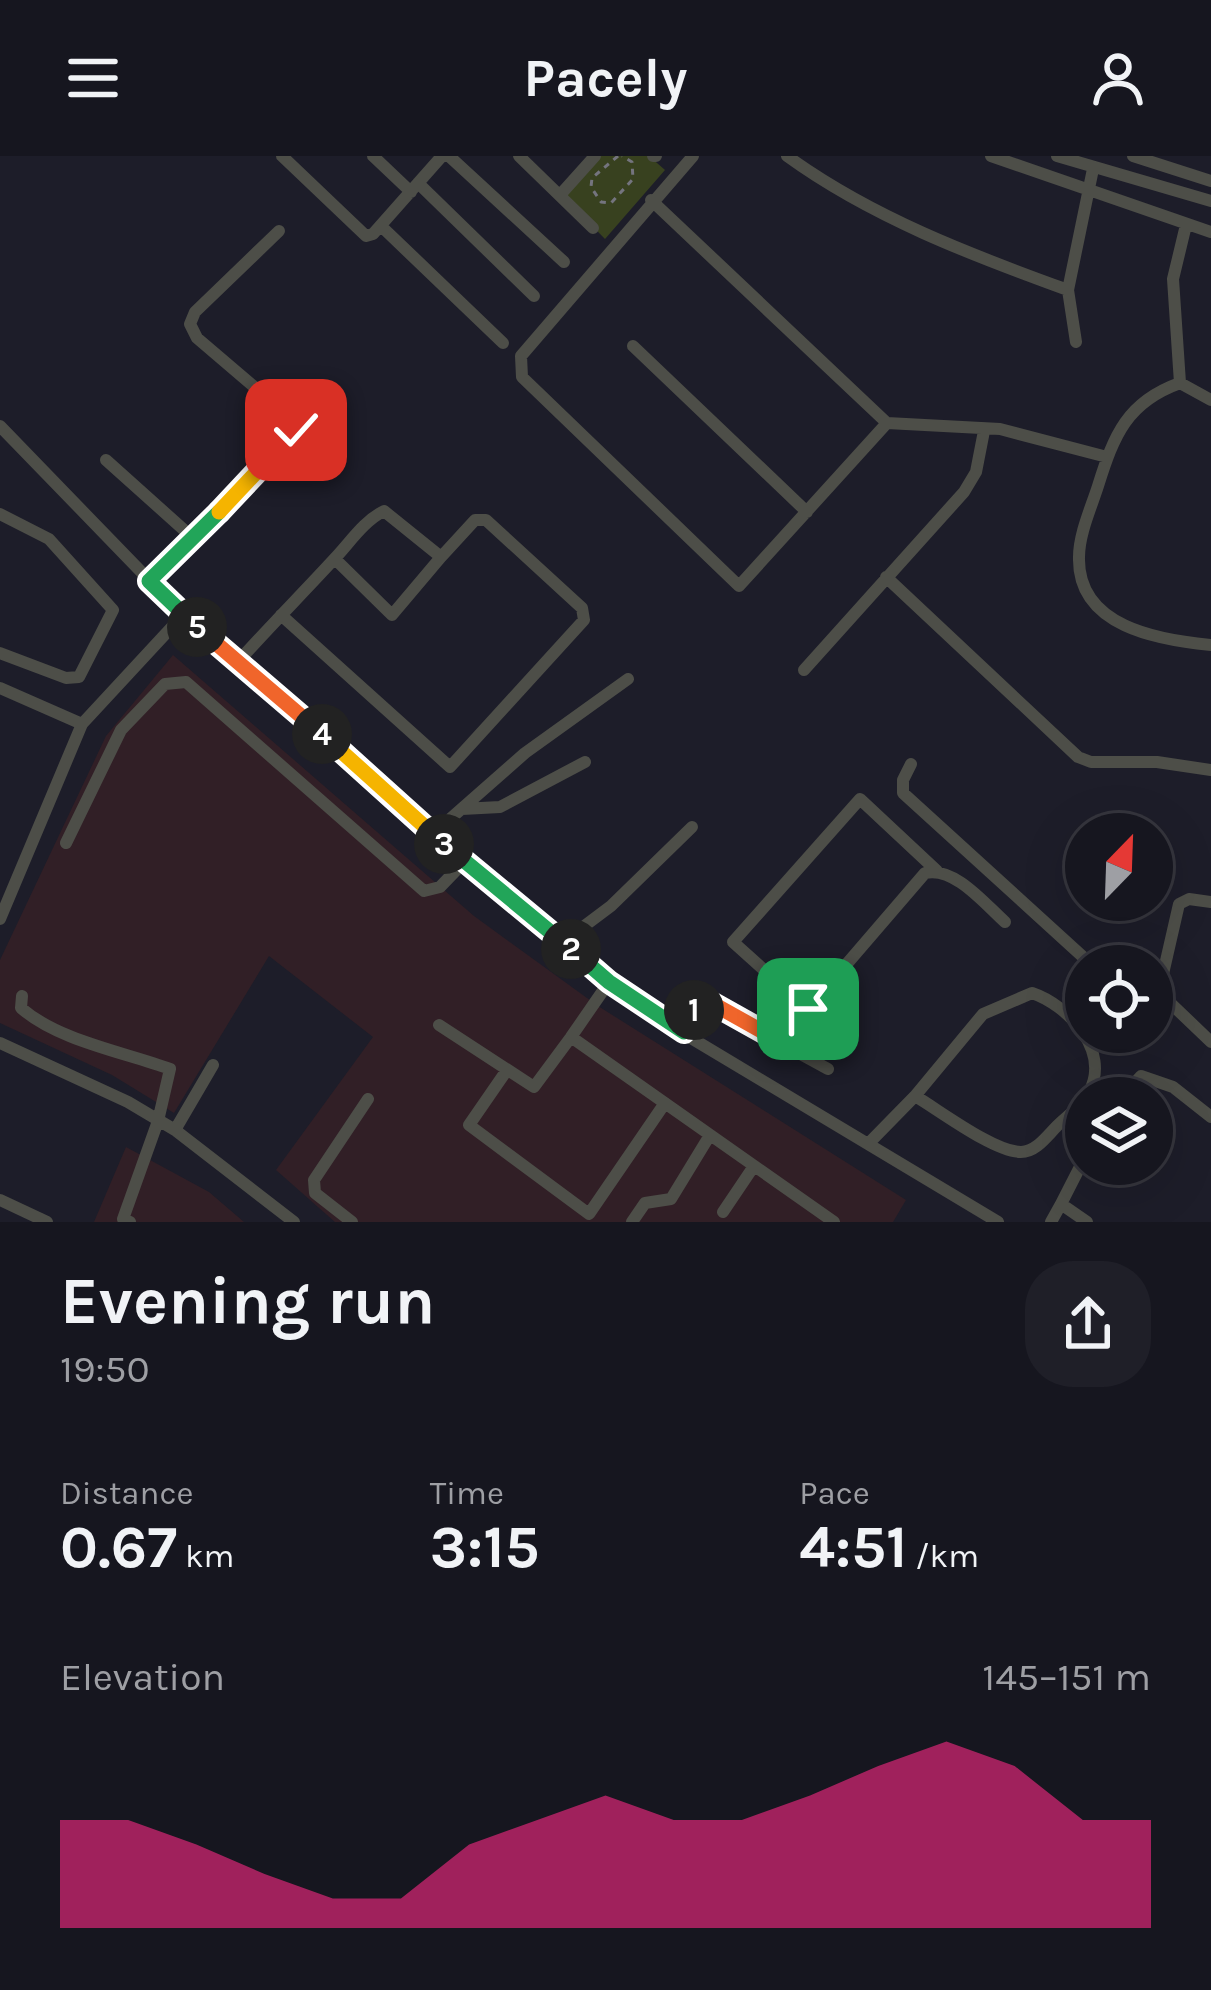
<!DOCTYPE html>
<meta charset="utf-8">
<style>
:root{--surface:#16161f;--page:#1f1f28;--text:#f1f3f6;--muted:#9e9fa4;--line:#35353d;--accent:#db2777}
body{margin:0;font-family:Karla,sans-serif;background:var(--page);color:var(--text);height:100vh;display:flex;flex-direction:column;font-size:45px;white-space:nowrap}
*{box-sizing:border-box;margin:0}
p{font-size:39px;color:var(--muted)}
.icon{flex:none;width:66px;height:66px;fill:none;stroke:currentColor;stroke-width:2;stroke-linecap:round;stroke-linejoin:round}
.map{position:relative;height:1066px;overflow:hidden}
.panel{display:flex;flex-direction:column;background:var(--surface);flex:1}
.panel>*{flex:none}
.needle{width:78px;rotate:23deg}
.tools{position:absolute;left:1065px;top:657px;display:grid;gap:24px}
.tools a{display:grid;place-items:center;width:108px;height:108px;border-radius:50%;background:var(--surface);box-shadow:0 12px 48px #0002,0 0 0 3px var(--line);font-size:60px}
.pin{position:absolute;display:grid;place-items:center;width:102px;height:102px;color:#fff;margin:-51px;border-radius:24px;box-shadow:0 6px 18px #0006}
.km{position:absolute;width:60px;height:60px;margin:-30px;border-radius:50%;background:#222;color:#fff;font-size:33px;line-height:60px;text-align:center}
.round{display:grid;place-items:center;flex:none;width:126px;height:126px;border-radius:48px;background:var(--page)}
.overview{display:flex;align-items:center;justify-content:space-between;height:204px;padding:0 60px}
h1{font-size:66px;font-weight:700;line-height:90px}
.stats{display:grid;grid-template-columns:repeat(3,1fr);gap:18px;height:204px;padding:12px 60px}
.stats div{display:grid;align-content:center}
.stats b{font-size:60px;font-weight:700}
.stats small{font-size:33px;font-weight:400}
.stats p{font-size:33px}
.chart{height:336px;padding:24px 60px}
.chart p{display:flex;justify-content:space-between}
.chart svg{width:100%;height:216px;margin-top:12px;fill:var(--accent);opacity:.7}
header{display:flex;justify-content:space-between;align-items:center;height:156px;padding:0 60px;background:var(--surface);font-size:54px;font-weight:700}
.map>svg:first-child{display:block}
.industrial{fill:#311f26}
.green{fill:#38411f}
.lines{fill:none;stroke-linecap:round;stroke-linejoin:round}
.path{stroke:#74747e;stroke-width:3;stroke-dasharray:6 6;stroke-linecap:butt}
.minor{stroke:#4d4e48;stroke-width:12}
.split-1-casing{stroke:#fff;stroke-width:24}
.split-2-casing{stroke:#fff;stroke-width:24}
.split-3-casing{stroke:#fff;stroke-width:24}
.split-4-casing{stroke:#fff;stroke-width:24}
.split-5-casing{stroke:#fff;stroke-width:24}
.split-6-casing{stroke:#fff;stroke-width:24}
.split-7-casing{stroke:#fff;stroke-width:24}
.split-1{stroke:#f0652b;stroke-width:15}
.split-2{stroke:#22a559;stroke-width:15}
.split-3{stroke:#22a559;stroke-width:15}
.split-4{stroke:#f5b400;stroke-width:15}
.split-5{stroke:#f0652b;stroke-width:15}
.split-6{stroke:#22a559;stroke-width:15}
.split-7{stroke:#f5b400;stroke-width:15}
</style>
<header><svg class="icon" aria-label="menu" viewBox="0 0 24 24"><path d="M4 6h16M4 12h16M4 18h16"/></svg>Pacely<svg class="icon" aria-label="person" viewBox="0 0 24 24"><circle cx="12" cy="8" r="4"/><path d="M4 21q1-7 8-7t8 7"/></svg></header>
<div class="map">
<svg width="1211" height="1066" viewBox="0 0 1211 1066">
<rect width="100%" height="100%" fill="#1d1d29"/>
<path class="industrial" d="M173 499 474 760 598 850 906 1044 893 1066H335L276 1014 373 881 269 800 174 957 112 919 0 867V804L106 580Z
M126 991 209 1036 244 1066H94Z"/>
<path class="green" d="M597 0H649L665 14 605 83 562 39Z"/>
<g class="lines">
<path class="path" d="M618 0 592 22 591 31 601 46 611 47 633 23 632 6 622 0"/>
<path class="minor" d="M282 0 366 80 373 78 442 0
M373 0 411 36
M449 0 564 106
M519 0 593 72
M653 0H656
M693 0 521 200 522 221 739 430 887 267
M787 0C871 61 971 99 1068 134
M991 0 1211 76
M1057 0 1211 45
M1133 0 1211 25
M418 27 534 140
M560 39 595 0
M651 44 887 267
M381 70 503 187
M1076 186 1068 134 1093 13
M633 190 807 356
M1180 227 1173 123 1186 69
M1211 244 1180 227C1127 246 1114 279 1098 330 1091 352 1079 378 1079 401 1077 471 1159 484 1211 489
M887 267 1000 273 1107 301
M0 270 183 459 609 826 686 879 998 1066
M106 304 193 382
M0 358 49 383 113 454 79 521 66 522 0 497
M335 403 392 459 441 401
M886 421 1078 601 1091 606H1157L1211 614
M149 425 296 274 292 263 197 182 190 168 195 156 279 75
M237 507C269 471 303 437 336 401 351 385 364 365 384 355L441 401 475 364H486L582 452 584 464 450 611 281 459
M804 514 964 336 976 316 984 275
M0 532 82 568
M911 608 903 624V637L1093 810
M462 653 500 651 585 606
M433 678 525 597 628 523
M66 687 121 574 165 528 186 526 424 735 440 731 465 705
M1211 746 1189 743 1179 748 1160 831 1163 840 1211 886
M0 763 82 568 183 459
M563 786 611 750 692 671
M609 826 571 881 834 1066
M22 840 21 852C59 885 124 896 170 913L158 965 123 1063 130 1066
M808 853 925 717C954 710 984 747 1005 766
M439 869 534 931 571 881
M684 876 702 844 828 913
M0 887 128 946 175 974 294 1066
M792 892 814 859 733 786 860 643 937 715
M507 914 469 969 589 1058 665 947
M1121 942 1141 920 1173 931 1211 961
M175 974 213 909
M868 988 915 940C939 954 994 996 1021 996 1036 996 1047 980 1057 970 1067 960 1083 949 1089 936 1111 895 1068 849 1032 837L983 858 915 940
M0 1044 47 1066
M1061 1048 1086 999
M723 1056 754 1010
M352 1066 315 1037 314 1024 368 943
M632 1066 645 1047 671 1043 710 979
M1051 1066 1061 1048 1087 1066"/>
</g>
<g class="lines">
<defs>
<path id="split-1" d="M694 854 698 845H708L792 892 814 859 808 853"/>
<path id="split-2" d="M571 793 609 826 684 876 694 854"/>
<path id="split-3" d="M444 688 571 793"/>
<path id="split-4" d="M322 578 444 688"/>
<path id="split-5" d="M197 471 322 578"/>
<path id="split-6" d="M197 471 149 425 219 356"/>
<path id="split-7" d="M219 356 296 274"/>
</defs>
<use href="#split-1" class="split-1-casing"/>
<use href="#split-2" class="split-2-casing"/>
<use href="#split-3" class="split-3-casing"/>
<use href="#split-4" class="split-4-casing"/>
<use href="#split-5" class="split-5-casing"/>
<use href="#split-6" class="split-6-casing"/>
<use href="#split-7" class="split-7-casing"/>
<use href="#split-1" class="split-1"/>
<use href="#split-2" class="split-2"/>
<use href="#split-3" class="split-3"/>
<use href="#split-4" class="split-4"/>
<use href="#split-5" class="split-5"/>
<use href="#split-6" class="split-6"/>
<use href="#split-7" class="split-7"/>
</g>
</svg>
<div class="tools">
<a><svg class="needle" viewBox="-14 -14 28 28"><path d="M0-13l5 13h-10z" fill="#e53935"/><path d="M0 13l5-13h-10z" fill="#9e9fa4"/></svg></a>
<a><svg class="icon" aria-label="locate" viewBox="0 0 24 24"><circle cx="12" cy="12" r="6"/><path d="M12 2v4M12 18v4M2 12h4M18 12h4"/></svg></a>
<a><svg class="icon" aria-label="layers" viewBox="0 0 24 24"><path d="M12 4l9 5-9 5-9-5zM3 14l9 5 9-5"/></svg></a>
</div>
<div class="pin" style="left:808px;top:853px;background:#1e9e55"><svg class="icon" aria-label="arrive" viewBox="0 0 24 24"><path d="M6 21V4h12l-3 4 3 4H6"/></svg></div>
<div class="pin" style="left:296px;top:274px;background:#d93025"><svg class="icon" aria-label="check" viewBox="0 0 24 24"><path d="M5 12l5 5 9-10"/></svg></div>
<b class="km" style="left:694px;top:854px">1</b>
<b class="km" style="left:571px;top:793px">2</b>
<b class="km" style="left:444px;top:688px">3</b>
<b class="km" style="left:322px;top:578px">4</b>
<b class="km" style="left:197px;top:471px">5</b>
</div>
<section class="panel">
<div class="overview"><div><h1>Evening run</h1><p>19:50</p></div><a class="round"><svg class="icon" aria-label="share" viewBox="0 0 24 24"><path d="M12 15V3M7 8l5-5 5 5M5 13v7h14v-7"/></svg></a></div>
<div class="stats">
<div><p>Distance</p><b>0.67<small> km</small></b></div>
<div><p>Time</p><b>3:15</b></div>
<div><p>Pace</p><b>4:51<small> /km</small></b></div>
</div>
<div class="chart"><p><span>Elevation</span>145–151 m</p>
<svg viewBox="0 0 160 44" preserveAspectRatio="none"><path d="M0 44V22L10 22L20 27L30 33L40 38L50 38L60 27L70 22L80 17L90 22L100 22L110 17L120 11L130 6L140 11L150 22L160 22V44z"/></svg>
</div>
</section>
